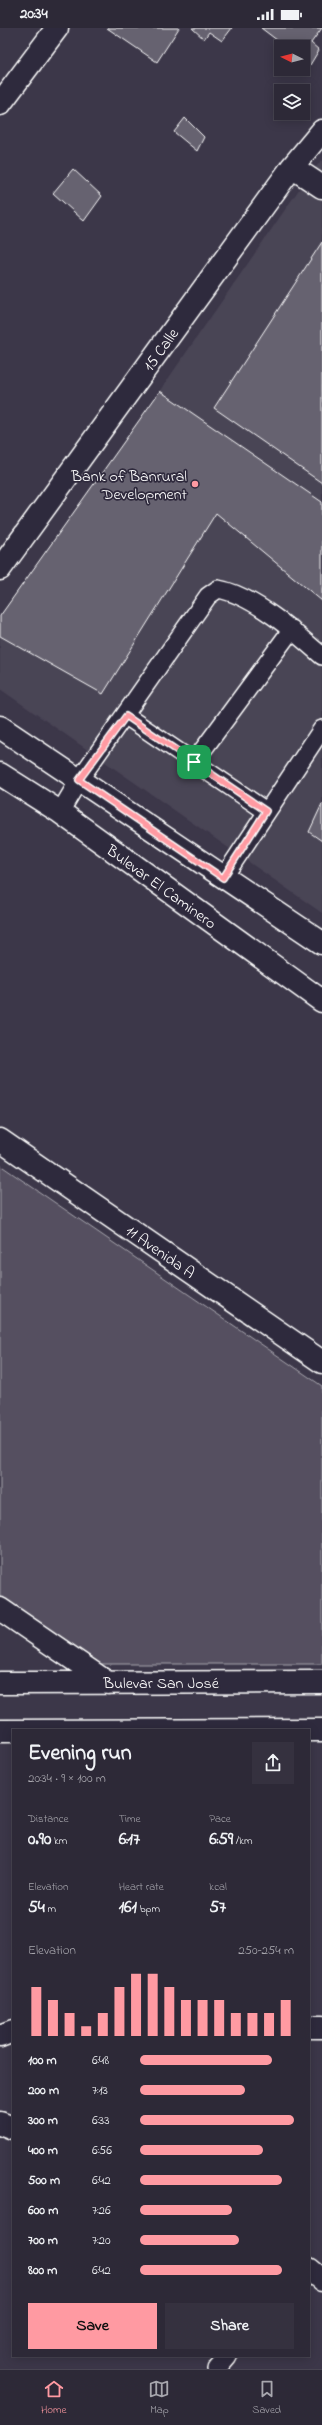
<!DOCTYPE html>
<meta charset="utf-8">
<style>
:root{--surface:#2d2937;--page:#35313f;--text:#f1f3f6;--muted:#a7a6ad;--line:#484552;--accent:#ff9aa2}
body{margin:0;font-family:"Indie Flower",sans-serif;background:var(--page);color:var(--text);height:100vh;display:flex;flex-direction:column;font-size:15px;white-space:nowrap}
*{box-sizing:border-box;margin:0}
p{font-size:13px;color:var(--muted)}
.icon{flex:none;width:22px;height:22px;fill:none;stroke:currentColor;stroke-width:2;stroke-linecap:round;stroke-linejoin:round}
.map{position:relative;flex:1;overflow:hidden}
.sheet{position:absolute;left:12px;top:1701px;width:298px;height:628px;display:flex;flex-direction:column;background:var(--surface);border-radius:0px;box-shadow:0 2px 10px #0003,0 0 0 1px var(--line)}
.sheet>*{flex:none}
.needle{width:26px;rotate:276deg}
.tools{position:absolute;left:274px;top:12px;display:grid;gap:8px}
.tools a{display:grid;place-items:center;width:36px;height:36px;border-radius:0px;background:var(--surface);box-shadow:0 2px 10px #0003,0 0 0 1px var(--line);font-size:20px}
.pin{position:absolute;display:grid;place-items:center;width:34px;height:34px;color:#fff;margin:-17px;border-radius:8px;box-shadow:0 2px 6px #0006}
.round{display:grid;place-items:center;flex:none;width:42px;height:42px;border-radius:0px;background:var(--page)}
.summary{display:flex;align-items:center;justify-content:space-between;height:68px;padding:0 16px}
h1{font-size:22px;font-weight:800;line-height:30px}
.stats{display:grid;grid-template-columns:repeat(3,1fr);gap:6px;height:68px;padding:4px 16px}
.stats div{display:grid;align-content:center}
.stats b{font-size:17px;font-weight:800}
.stats small{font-size:11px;font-weight:400}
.stats p{font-size:11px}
.chart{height:112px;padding:8px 16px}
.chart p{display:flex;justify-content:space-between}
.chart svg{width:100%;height:72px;margin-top:4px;stroke:var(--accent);stroke-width:6}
.cta{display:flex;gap:8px;margin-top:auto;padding:8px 16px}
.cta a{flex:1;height:46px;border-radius:0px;background:var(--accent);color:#111;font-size:16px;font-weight:800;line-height:46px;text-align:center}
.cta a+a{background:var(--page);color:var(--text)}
ul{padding:0 16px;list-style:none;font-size:13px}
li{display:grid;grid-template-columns:64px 48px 1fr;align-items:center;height:30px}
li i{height:10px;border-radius:5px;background:var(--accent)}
.status{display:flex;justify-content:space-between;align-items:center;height:28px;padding:0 20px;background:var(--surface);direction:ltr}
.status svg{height:11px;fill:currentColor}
.menu{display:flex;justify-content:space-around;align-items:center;height:56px;border-top:1px solid var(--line);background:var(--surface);font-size:11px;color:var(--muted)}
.menu a{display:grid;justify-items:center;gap:2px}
.menu .active{color:var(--accent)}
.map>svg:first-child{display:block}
.built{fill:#494455}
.green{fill:#555060;stroke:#aaa8b0}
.building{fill:#666270;stroke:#fff}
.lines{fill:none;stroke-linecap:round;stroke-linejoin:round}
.lane-casing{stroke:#fff;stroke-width:20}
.street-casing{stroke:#fff;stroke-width:25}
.secondary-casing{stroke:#fff;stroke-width:25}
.lane{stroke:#2f2a3d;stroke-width:17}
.street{stroke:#2f2a3d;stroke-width:22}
.secondary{stroke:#2f2a3d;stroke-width:22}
.route-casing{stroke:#fff;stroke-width:8}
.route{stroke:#ff9aa2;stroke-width:5}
.poi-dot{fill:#ff9aa2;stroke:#2f2a3d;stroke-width:1.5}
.labels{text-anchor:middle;stroke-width:3.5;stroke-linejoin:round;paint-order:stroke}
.street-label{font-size:16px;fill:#fff;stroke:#2f2a3d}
.poi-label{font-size:16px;fill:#fff;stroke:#2f2a3d;text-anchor:end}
</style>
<div class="status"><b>20:34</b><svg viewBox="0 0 49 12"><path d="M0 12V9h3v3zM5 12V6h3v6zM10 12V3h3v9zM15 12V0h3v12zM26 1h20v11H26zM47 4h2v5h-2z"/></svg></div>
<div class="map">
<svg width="322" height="2341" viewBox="0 0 322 2341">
<rect width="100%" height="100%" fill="#3c3749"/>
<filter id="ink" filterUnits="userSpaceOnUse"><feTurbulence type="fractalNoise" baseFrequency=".025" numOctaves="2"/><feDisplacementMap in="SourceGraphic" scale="8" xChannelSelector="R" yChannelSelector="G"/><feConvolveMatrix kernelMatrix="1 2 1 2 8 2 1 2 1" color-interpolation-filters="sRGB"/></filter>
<g filter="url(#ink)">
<path class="built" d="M322 132V885L0 661V594L309 147Z"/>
<path class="green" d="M0 1137 322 1358V1636H60L0 1595Z"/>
<path class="building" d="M107 0H179L157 34Z
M192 0H232L222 13 209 4 204 11Z
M261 0H322L311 15 319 22 310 37 303 32V19H286Z
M185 90 204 109 197 123 174 104Z
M73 141 102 168 84 193 53 165Z
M322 214V455L214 380Z
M160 363 322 474V573L216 485 103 666 0 608V588Z
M322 776V813L309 804Z"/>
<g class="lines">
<defs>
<path id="lane" d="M126 688 266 783
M194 734 292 601
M60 784 79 752 208 568 218 561C253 567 296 605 322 628
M223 850 322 701
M217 2341 228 2328"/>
<path id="street" d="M0 76 57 0
M292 139 322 159
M0 541 292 139 322 103
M0 1112 322 1334
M0 1581 108 1655
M0 1655 322 1654
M0 1703 322 1702
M309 1999H322
M0 2008 13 2003
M0 2095 13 2100
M309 2241 322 2252"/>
<path id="secondary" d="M0 699 322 915
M0 746 60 784 322 973"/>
</defs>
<use href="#lane" class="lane-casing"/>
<use href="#street" class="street-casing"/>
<use href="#secondary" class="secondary-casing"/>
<use href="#lane" class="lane"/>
<use href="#street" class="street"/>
<use href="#secondary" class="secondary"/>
</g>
</g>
<g class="lines" filter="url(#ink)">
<defs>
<path id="route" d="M126 688 266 783 223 850 79 752Z"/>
</defs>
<use href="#route" class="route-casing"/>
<use href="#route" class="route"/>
</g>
<circle class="poi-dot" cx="195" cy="456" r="4"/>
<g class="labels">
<g class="street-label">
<text transform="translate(160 321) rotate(-54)" y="6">15 Calle</text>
<text transform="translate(162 858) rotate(36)" y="6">Bulevar El Caminero</text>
<text transform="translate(161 1223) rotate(35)" y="6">11 Avenida A</text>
<text x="161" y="1660">Bulevar San José</text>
</g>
<g class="poi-label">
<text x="187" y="453">Bank of Banrural<tspan x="187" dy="18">Development</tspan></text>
</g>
</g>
</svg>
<div class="tools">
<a><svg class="needle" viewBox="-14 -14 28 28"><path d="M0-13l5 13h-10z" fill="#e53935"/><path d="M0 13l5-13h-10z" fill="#a7a6ad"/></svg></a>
<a><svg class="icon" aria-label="layers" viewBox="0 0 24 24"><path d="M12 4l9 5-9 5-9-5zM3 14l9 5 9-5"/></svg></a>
</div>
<div class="pin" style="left:194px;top:734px;background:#1e9e55"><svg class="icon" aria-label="arrive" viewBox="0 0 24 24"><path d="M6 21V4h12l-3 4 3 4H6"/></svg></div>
<section class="sheet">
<div class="summary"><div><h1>Evening run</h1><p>20:34 · 9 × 100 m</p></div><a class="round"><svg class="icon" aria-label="share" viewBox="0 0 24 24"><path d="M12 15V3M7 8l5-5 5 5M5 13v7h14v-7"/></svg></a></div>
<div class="stats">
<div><p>Distance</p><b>0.90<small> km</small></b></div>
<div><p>Time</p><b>6:17</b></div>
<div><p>Pace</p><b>6:59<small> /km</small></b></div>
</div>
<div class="stats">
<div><p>Elevation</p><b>54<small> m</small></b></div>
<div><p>Heart rate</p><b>161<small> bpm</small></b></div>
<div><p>kcal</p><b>57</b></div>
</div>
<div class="chart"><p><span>Elevation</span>250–254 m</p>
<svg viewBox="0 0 160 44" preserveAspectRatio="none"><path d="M5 44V14M15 44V22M25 44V30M35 44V38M45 44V30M55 44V14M65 44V6M75 44V6M85 44V14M95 44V22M105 44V22M115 44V22M125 44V30M135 44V30M145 44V30M155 44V22"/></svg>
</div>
<ul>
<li><b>100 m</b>6:48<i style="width:86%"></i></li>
<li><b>200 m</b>7:13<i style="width:68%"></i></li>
<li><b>300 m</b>6:33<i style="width:100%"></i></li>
<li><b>400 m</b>6:56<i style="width:80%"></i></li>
<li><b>500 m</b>6:42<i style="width:92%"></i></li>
<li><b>600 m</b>7:26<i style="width:60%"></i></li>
<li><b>700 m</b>7:20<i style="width:64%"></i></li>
<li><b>800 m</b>6:42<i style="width:92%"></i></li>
</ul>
<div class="cta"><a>Save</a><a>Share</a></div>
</section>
</div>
<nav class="menu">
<a class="active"><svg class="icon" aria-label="home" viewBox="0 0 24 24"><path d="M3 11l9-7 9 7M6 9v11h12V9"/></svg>Home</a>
<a><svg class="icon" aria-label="map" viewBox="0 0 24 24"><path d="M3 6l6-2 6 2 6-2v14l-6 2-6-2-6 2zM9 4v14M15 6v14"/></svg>Map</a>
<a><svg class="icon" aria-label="saved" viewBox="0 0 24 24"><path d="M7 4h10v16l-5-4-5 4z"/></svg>Saved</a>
</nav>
